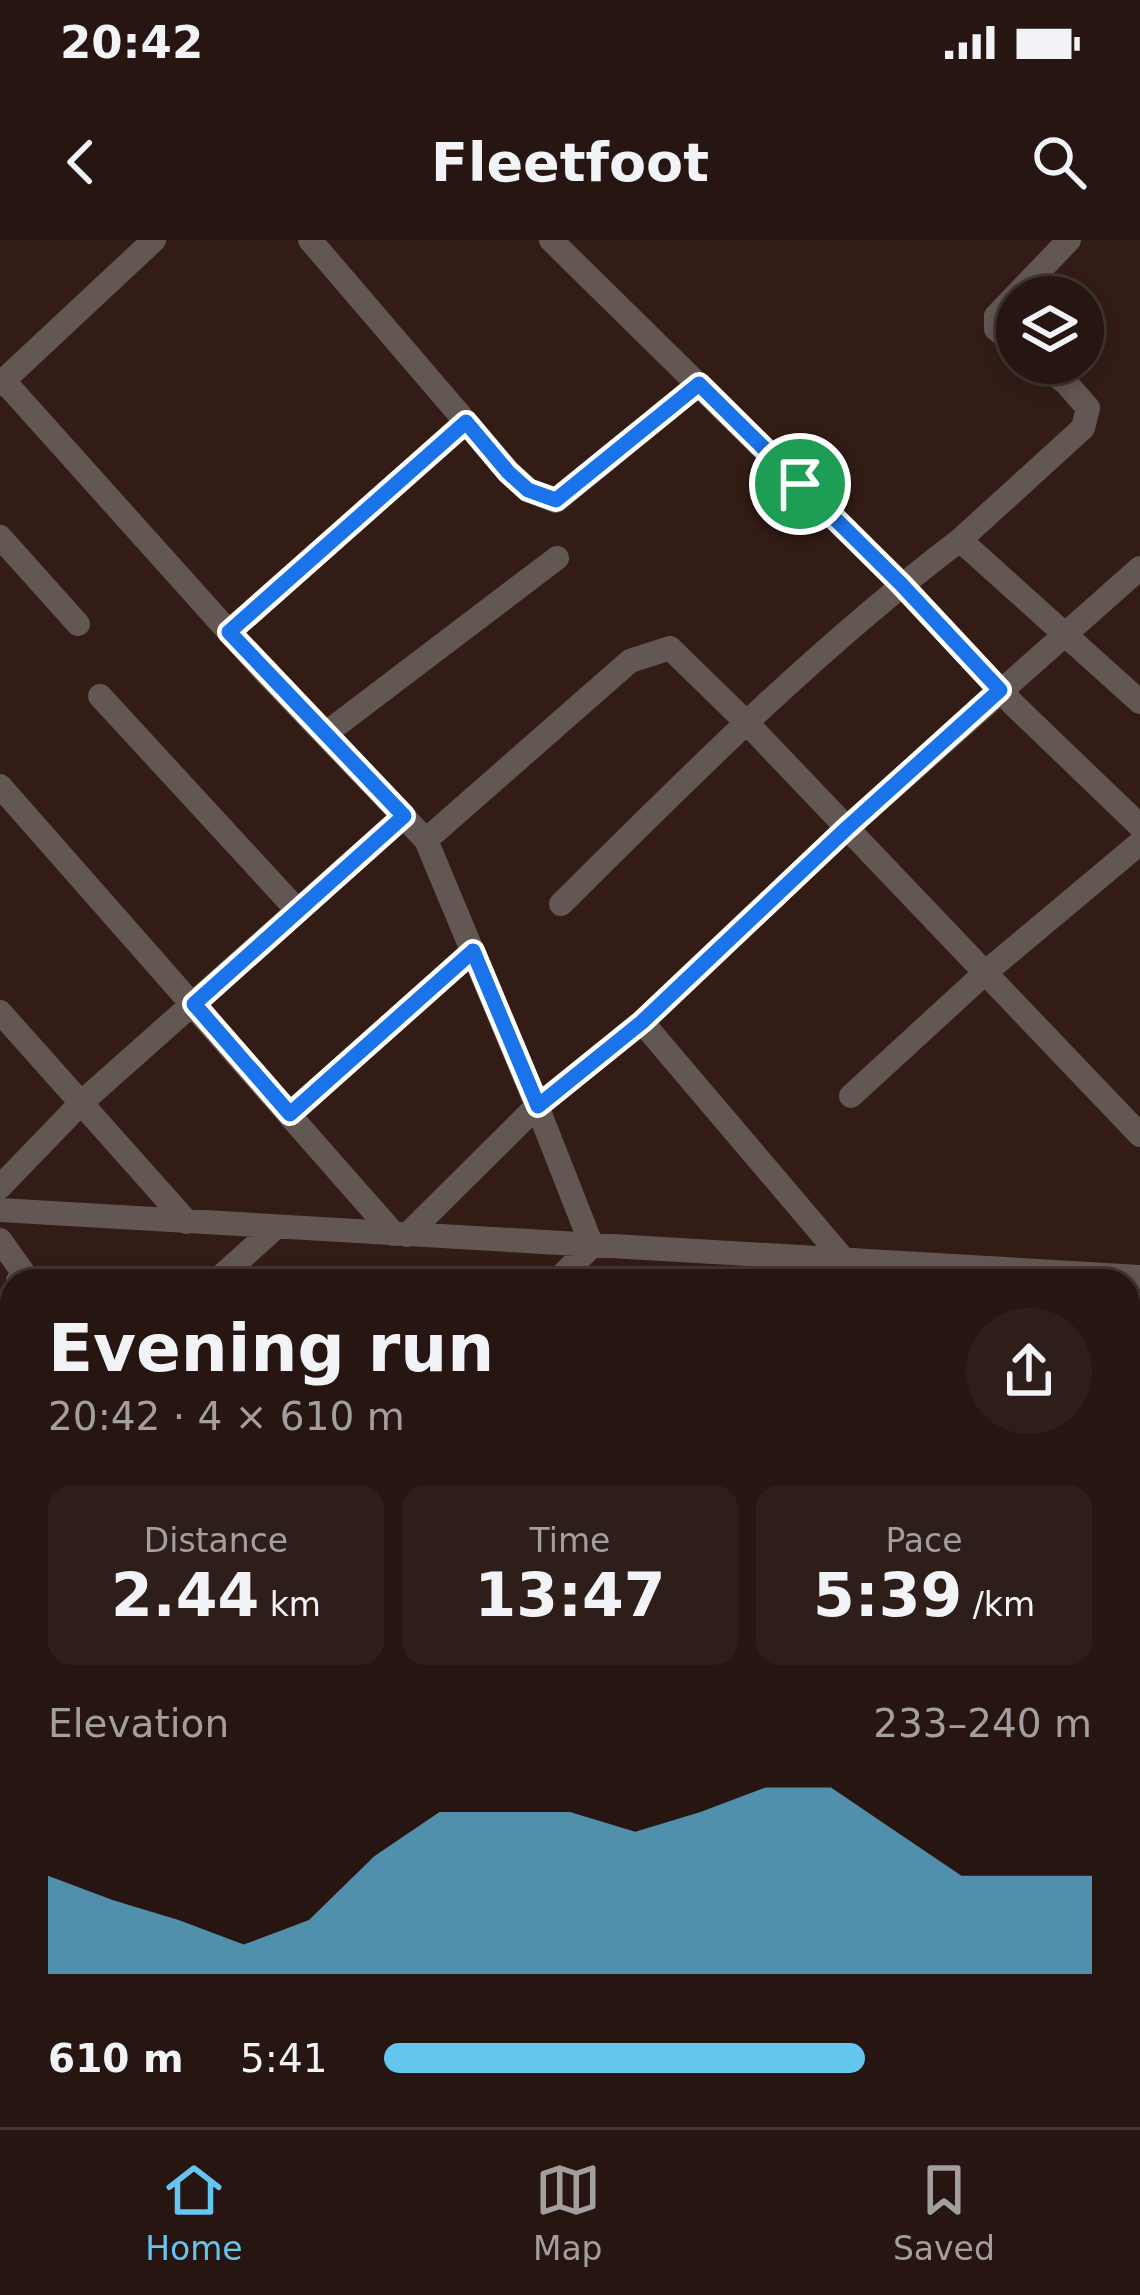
<!DOCTYPE html>
<meta charset="utf-8">
<style>
:root{--surface:#261510;--page:#2e1e19;--text:#f1f3f6;--muted:#a49f9f;--line:#423430;--accent:#64c5ee}
body{margin:0;font-family:"DejaVu Sans",sans-serif;background:var(--page);color:var(--text);height:100vh;display:flex;flex-direction:column;font-size:45px;white-space:nowrap}
*{box-sizing:border-box;margin:0}
p{font-size:39px;color:var(--muted)}
.icon{flex:none;width:66px;height:66px;fill:none;stroke:currentColor;stroke-width:2;stroke-linecap:round;stroke-linejoin:round}
.map{position:relative;flex:1;overflow:hidden}
.panel{position:absolute;left:0px;top:1029px;width:1140px;height:858px;display:flex;flex-direction:column;background:var(--surface);border-radius:36px 36px 0 0;box-shadow:0 6px 18px #0003,0 0 0 3px var(--line)}
.panel>*{flex:none}
.buttons{position:absolute;left:996px;top:36px;display:grid;gap:24px}
.buttons a{display:grid;place-items:center;width:108px;height:108px;border-radius:50%;background:var(--surface);box-shadow:0 6px 18px #0003,0 0 0 3px var(--line);font-size:60px}
.pin{position:absolute;display:grid;place-items:center;width:102px;height:102px;color:#fff;margin:-51px;border:6px solid #fff;border-radius:50%;box-shadow:0 3px 12px #0007}
.round{display:grid;place-items:center;flex:none;width:126px;height:126px;border-radius:63px;background:var(--page)}
.summary{display:flex;align-items:center;justify-content:space-between;height:204px;padding:0 48px}
h1{font-size:66px;font-weight:700;line-height:90px}
.stats{display:grid;grid-template-columns:repeat(3,1fr);gap:18px;height:204px;padding:12px 48px}
.stats div{display:grid;align-content:center;border-radius:24px;background:var(--page);text-align:center}
.stats b{font-size:60px;font-weight:700}
.stats small{font-size:33px;font-weight:400}
.stats p{font-size:33px}
.chart{height:336px;padding:24px 48px}
.chart p{display:flex;justify-content:space-between}
.chart svg{width:100%;height:216px;margin-top:12px;fill:var(--accent);opacity:.7}
ul{padding:0 48px;list-style:none;font-size:39px}
li{display:grid;grid-template-columns:192px 144px 1fr;align-items:center;height:90px}
li i{height:30px;border-radius:15px;background:var(--accent)}
.status{display:flex;justify-content:space-between;align-items:center;height:84px;padding:0 60px;background:var(--surface);direction:ltr}
.status svg{height:33px;fill:currentColor}
header{display:flex;justify-content:space-between;align-items:center;height:156px;padding:0 48px;background:var(--surface);font-size:54px;font-weight:700}
.tab-bar{display:flex;justify-content:space-around;align-items:center;height:168px;border-top:3px solid var(--line);background:var(--surface);font-size:33px;color:var(--muted)}
.tab-bar a{display:grid;justify-items:center;gap:6px}
.tab-bar .active{color:var(--accent)}
.map>svg:first-child{display:block}
.lines{fill:none;stroke-linecap:round;stroke-linejoin:round}
.street{stroke:#635753;stroke-width:24}
.route-casing{stroke:#fff;stroke-width:24}
.route{stroke:#1a73e8;stroke-width:15}
</style>
<div class="status"><b>20:42</b><svg viewBox="0 0 49 12"><path d="M0 12V9h3v3zM5 12V6h3v6zM10 12V3h3v9zM15 12V0h3v12zM26 1h20v11H26zM47 4h2v5h-2z"/></svg></div>
<header><svg class="icon" aria-label="back" viewBox="0 0 24 24"><path d="M15 5l-7 7 7 7"/></svg>Fleetfoot<svg class="icon" aria-label="search" viewBox="0 0 24 24"><circle cx="10" cy="10" r="6"/><path d="M15 15l6 6"/></svg></header>
<div class="map">
<svg width="1140" height="1887" viewBox="0 0 1140 1887">
<rect width="100%" height="100%" fill="#331c16"/>
<g class="lines">
<path class="street" d="M310 0 508 231 528 250 556 261 699 144
M551 0 901 344 1014 465 1140 586
M1017 105 996 89V76L1069 0
M4 141 264 431 426 600 537 866 592 1006 556 1041
M0 144 154 0
M0 297 78 384
M960 300 1083 188 1088 168 1066 143 1040 123
M229 392 466 182
M100 456 298 671
M325 494 557 318
M0 546 394 994
M426 600 630 421 670 408 746 482 1140 895
M561 664C689 537 816 409 960 300L1140 462
M0 772 187 982
M642 782 845 1021
M851 856 986 732 1140 603
M290 874 473 711
M0 947 81 863 404 576
M0 970 1140 1037
M407 995 537 866 642 782 847 588 1140 328
M0 1000 25 1035 18 1041
M216 1041 276 987
M1128 1166 1140 1155
M0 1234 12 1224
M1128 1447 1140 1459
M0 1452 12 1465
M0 1564 12 1553
M1128 1679 1140 1692
M0 1754 12 1744
M895 1875 906 1887
M1099 1875 1110 1887
M77 1887 90 1875
M334 1887 347 1875"/>
</g>
<g class="lines">
<defs>
<path id="route" d="M699 144 901 344 1000 450 847 588 642 782 538 866 473 711 290 874 194 764 404 576 229 392 466 182 508 232 528 250 556 260Z"/>
</defs>
<use href="#route" class="route-casing"/>
<use href="#route" class="route"/>
</g>
</svg>
<div class="buttons">
<a><svg class="icon" aria-label="layers" viewBox="0 0 24 24"><path d="M12 4l9 5-9 5-9-5zM3 14l9 5 9-5"/></svg></a>
</div>
<div class="pin" style="left:800px;top:244px;background:#1e9e55"><svg class="icon" aria-label="arrive" viewBox="0 0 24 24"><path d="M6 21V4h12l-3 4 3 4H6"/></svg></div>
<section class="panel">
<div class="summary"><div><h1>Evening run</h1><p>20:42 · 4 × 610 m</p></div><a class="round"><svg class="icon" aria-label="share" viewBox="0 0 24 24"><path d="M12 15V3M7 8l5-5 5 5M5 13v7h14v-7"/></svg></a></div>
<div class="stats">
<div><p>Distance</p><b>2.44<small> km</small></b></div>
<div><p>Time</p><b>13:47</b></div>
<div><p>Pace</p><b>5:39<small> /km</small></b></div>
</div>
<div class="chart"><p><span>Elevation</span>233–240 m</p>
<svg viewBox="0 0 160 44" preserveAspectRatio="none"><path d="M0 44V24L10 29L20 33L30 38L40 33L50 20L60 11L70 11L80 11L90 15L100 11L110 6L120 6L130 15L140 24L150 24L160 24V44z"/></svg>
</div>
<ul>
<li><b>610 m</b>5:41<i style="width:68%"></i></li>
</ul>
</section>
</div>
<nav class="tab-bar">
<a class="active"><svg class="icon" aria-label="home" viewBox="0 0 24 24"><path d="M3 11l9-7 9 7M6 9v11h12V9"/></svg>Home</a>
<a><svg class="icon" aria-label="map" viewBox="0 0 24 24"><path d="M3 6l6-2 6 2 6-2v14l-6 2-6-2-6 2zM9 4v14M15 6v14"/></svg>Map</a>
<a><svg class="icon" aria-label="saved" viewBox="0 0 24 24"><path d="M7 4h10v16l-5-4-5 4z"/></svg>Saved</a>
</nav>
